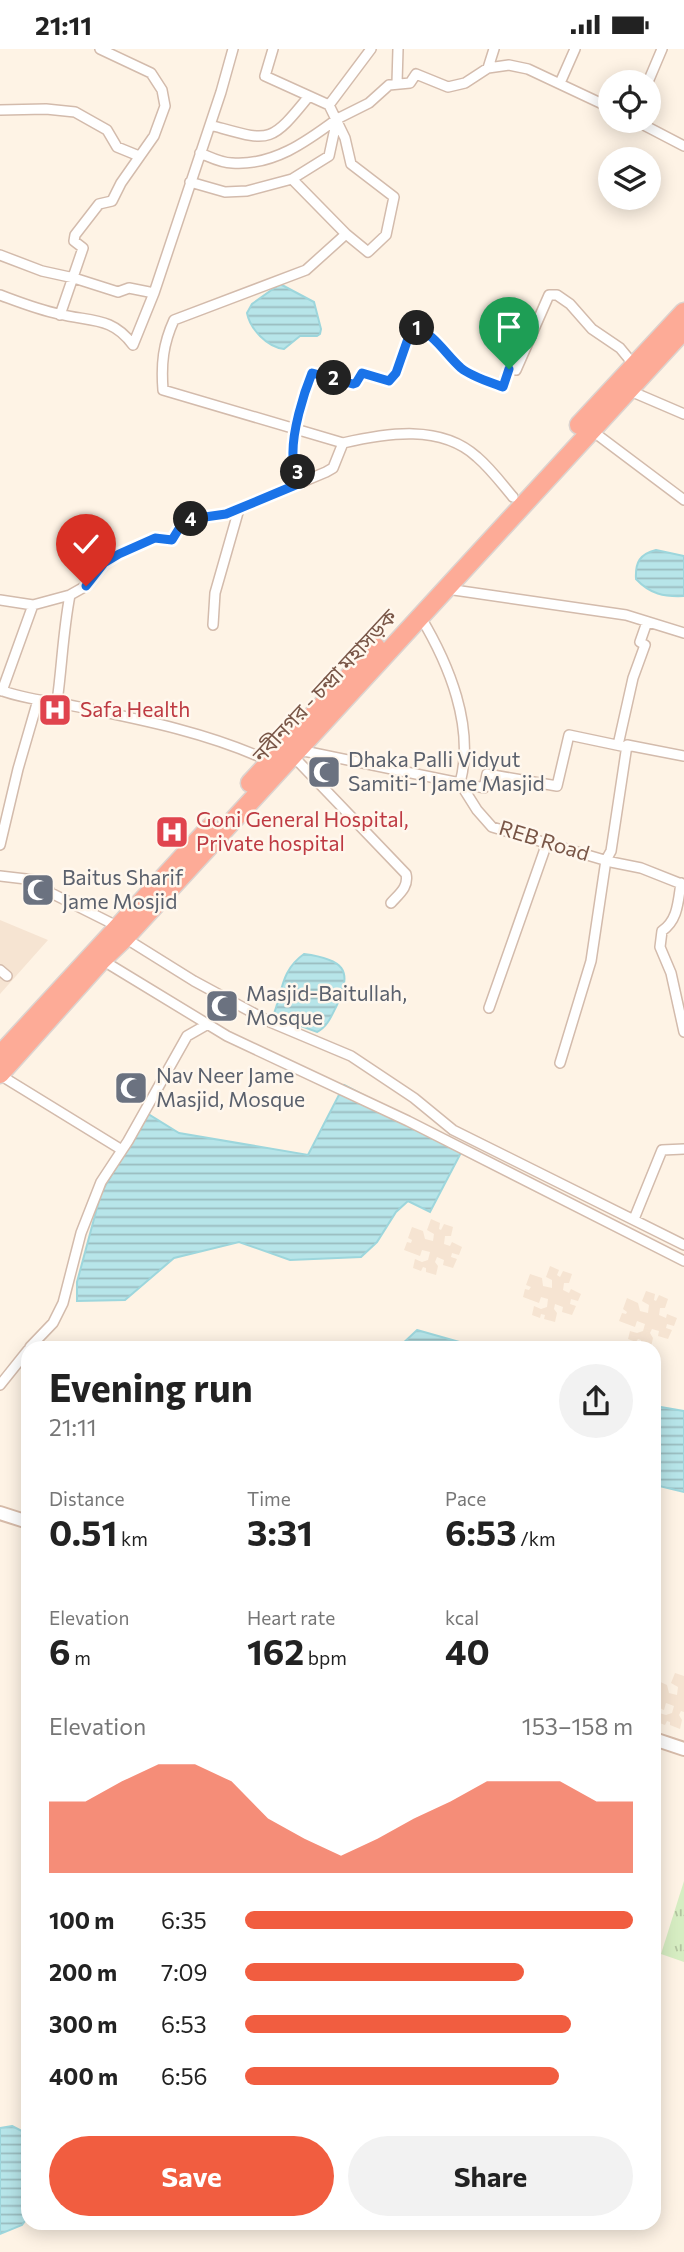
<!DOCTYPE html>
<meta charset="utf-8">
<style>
:root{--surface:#fff;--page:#f2f2f2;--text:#222;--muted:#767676;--accent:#f15d40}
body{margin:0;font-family:Commissioner,"Noto Sans Bengali",sans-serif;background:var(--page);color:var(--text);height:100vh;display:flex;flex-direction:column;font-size:26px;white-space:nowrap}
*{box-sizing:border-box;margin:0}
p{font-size:23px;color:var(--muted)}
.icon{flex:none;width:38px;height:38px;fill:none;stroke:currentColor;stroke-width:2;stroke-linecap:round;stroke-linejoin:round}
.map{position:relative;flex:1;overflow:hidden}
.drawer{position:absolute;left:21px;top:1292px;width:640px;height:889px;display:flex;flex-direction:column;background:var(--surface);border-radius:21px;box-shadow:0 4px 18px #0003}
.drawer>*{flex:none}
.tools{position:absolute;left:598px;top:21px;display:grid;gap:14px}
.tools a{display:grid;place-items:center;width:63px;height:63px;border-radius:50%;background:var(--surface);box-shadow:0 4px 18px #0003;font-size:35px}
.pin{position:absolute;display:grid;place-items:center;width:60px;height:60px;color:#fff;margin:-72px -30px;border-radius:50% 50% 50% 0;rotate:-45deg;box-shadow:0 0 7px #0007}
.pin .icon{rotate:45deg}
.km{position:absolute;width:35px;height:35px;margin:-18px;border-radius:50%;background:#222;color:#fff;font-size:19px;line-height:35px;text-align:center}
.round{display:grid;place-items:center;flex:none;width:74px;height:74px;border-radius:37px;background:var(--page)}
.headline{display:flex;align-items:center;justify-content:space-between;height:119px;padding:0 28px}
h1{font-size:38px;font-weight:700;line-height:52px}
.metrics{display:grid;grid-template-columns:repeat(3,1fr);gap:10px;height:119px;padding:7px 28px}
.metrics div{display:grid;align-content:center}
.metrics b{font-size:35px;font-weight:700}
.metrics small{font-size:19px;font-weight:400}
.metrics p{font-size:19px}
.chart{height:196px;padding:14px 28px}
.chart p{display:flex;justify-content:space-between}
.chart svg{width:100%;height:126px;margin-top:7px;fill:var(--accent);opacity:.7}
.button{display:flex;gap:14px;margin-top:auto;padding:14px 28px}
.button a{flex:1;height:80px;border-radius:42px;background:var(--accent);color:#fff;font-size:28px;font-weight:700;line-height:80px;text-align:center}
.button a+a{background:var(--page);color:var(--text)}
ul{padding:0 28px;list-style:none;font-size:23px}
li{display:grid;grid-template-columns:112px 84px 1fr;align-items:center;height:52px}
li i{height:18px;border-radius:9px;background:var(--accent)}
.status{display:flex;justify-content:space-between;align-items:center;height:49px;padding:0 35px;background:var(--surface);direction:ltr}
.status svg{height:19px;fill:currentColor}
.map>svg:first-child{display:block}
.residential{fill:#f6e4d2}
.grass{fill:url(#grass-tufts)}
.water{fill:url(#water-rules);stroke:#9dd6dc;stroke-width:2}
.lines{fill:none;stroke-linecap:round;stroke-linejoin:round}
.street-casing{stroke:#d3bbac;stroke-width:12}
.secondary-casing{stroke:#d6bba9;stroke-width:16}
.highway-casing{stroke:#dcd3cf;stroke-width:21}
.street{stroke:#fff;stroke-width:9}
.secondary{stroke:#fff;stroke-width:12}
.highway{stroke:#fdab97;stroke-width:18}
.route-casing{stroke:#fff;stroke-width:14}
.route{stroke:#1a73e8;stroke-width:9}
.labels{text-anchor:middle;stroke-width:5;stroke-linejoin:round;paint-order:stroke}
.street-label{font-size:21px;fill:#795647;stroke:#fff7ed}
.health-label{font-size:21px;fill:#be3a42;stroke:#fff7ed;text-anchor:start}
.worship-label{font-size:21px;fill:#5b616d;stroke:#fff7ed;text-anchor:start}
</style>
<div class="status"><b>21:11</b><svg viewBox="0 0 49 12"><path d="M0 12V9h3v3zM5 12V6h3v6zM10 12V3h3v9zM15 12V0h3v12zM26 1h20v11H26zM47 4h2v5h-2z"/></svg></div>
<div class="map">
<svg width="684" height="2203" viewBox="0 0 684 2203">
<defs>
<pattern id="grass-tufts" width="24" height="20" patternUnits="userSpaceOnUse" patternTransform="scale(1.75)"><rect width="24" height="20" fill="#d6edc2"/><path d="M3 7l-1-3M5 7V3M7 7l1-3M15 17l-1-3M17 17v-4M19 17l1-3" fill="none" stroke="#b2c39f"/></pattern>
<pattern id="water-rules" width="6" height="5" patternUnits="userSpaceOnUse" patternTransform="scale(1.75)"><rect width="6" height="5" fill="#b7e5e9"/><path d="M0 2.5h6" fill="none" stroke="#9abcbf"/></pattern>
</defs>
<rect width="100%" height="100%" fill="#fef3e5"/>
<path class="residential" d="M0 871 48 891 0 945Z
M431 1170 440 1174 439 1180 441 1181 444 1175 453 1178 451 1187H445L444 1195 450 1197 452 1193 462 1198 459 1206 452 1204 451 1208 457 1210 453 1219 443 1216 444 1211 437 1208 435 1213 438 1217 436 1226 426 1223V1219L423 1218 421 1222 413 1219 415 1210 422 1213 428 1211 430 1203 422 1201 420 1207 404 1201 407 1193 411 1194 412 1191 408 1189 412 1178 423 1182 425 1190 433 1192 434 1185 427 1181Z
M550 1217 559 1221 557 1226 560 1228 563 1222 572 1225 569 1234H564L563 1241 569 1244 571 1240 581 1245 578 1252 571 1250 570 1255 576 1257 572 1266 562 1263 563 1258 555 1255 554 1260 557 1264 555 1273 544 1270 545 1266 541 1265 540 1269 532 1266 534 1257 541 1260 547 1258 548 1250 541 1248 539 1254 523 1248 525 1240 529 1241 531 1238 526 1236 530 1225 542 1229 543 1237 552 1239V1231L546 1228Z
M646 1242 655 1245 654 1251 656 1252 659 1246 668 1250 665 1259H660L659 1266 666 1269 667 1265 677 1269 674 1277 667 1275 666 1279 672 1281 668 1290 658 1287 659 1282 652 1280 650 1284 653 1289 651 1298 641 1294V1291L638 1290 636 1293 628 1290 630 1282 637 1284 643 1282 645 1275 637 1272 635 1278 619 1272 622 1264 626 1265 627 1263 623 1260 627 1249 638 1254 640 1262 648 1264 649 1256 642 1252Z
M675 1624 684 1627V1663L681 1662 679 1666 682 1671 680 1680 670 1676V1673L667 1672 665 1676 657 1673 659 1664 666 1666 672 1664 674 1657 666 1654 664 1661 655 1657 656 1631 667 1636 669 1644 677 1646 678 1638 671 1634Z"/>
<path class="grass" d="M684 1832V1913L661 1905Z"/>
<path class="water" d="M280 235 314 253 321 280 320 285 317 287H300L284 300C267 298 250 280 247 264L252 255Z
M656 501 684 507V547C664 548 650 545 636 530 635 513 640 505 656 501Z
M304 905C342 910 355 920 336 958 331 968 327 978 317 983L273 967C283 943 280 922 304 905Z
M344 1036 464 1098 430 1163 408 1152 396 1163 377 1193 361 1208 290 1211 239 1193 174 1209 125 1251 77 1252V1233L101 1144 148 1065 179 1084 308 1106Z
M417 1281 477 1298H478H399Z
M655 1357 684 1362V1443L655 1436Z
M12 2077 28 2085V2168L22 2176 0 2185V2079Z"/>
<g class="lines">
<defs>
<path id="street" d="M273 0 265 27 329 56
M488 19 494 0
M648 33 662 0
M397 34 398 0
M560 34 575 0
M0 61 46 60 75 63 107 81 117 98 139 107
M636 72 684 97
M210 76C269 92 269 97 309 47
M200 104C210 108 221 114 232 114 273 117 306 93 337 70
M190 133 225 143 247 142 292 130
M346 185 292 130 329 107 337 70 369 54 389 36 410 34 416 25 448 38 465 34 488 19 509 16 528 20 611 59
M0 206 42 222 74 229 118 243 129 239 154 244
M0 246C19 253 39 261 59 265 90 273 112 267 133 296L154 244 221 43 233 0
M60 266 83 199 74 192 75 186 99 155 112 152 121 134 154 87 165 57 162 41 151 24 100 0
M628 341 684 365
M591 381 684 451
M343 394 163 341C161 315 163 295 174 271L306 221 346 185 368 203 386 186 394 148 351 115 345 89 329 56 371 0
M298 435C298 425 293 416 293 407 292 383 303 346 312 324L353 335 356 334 362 324 389 332 396 324 411 281 414 278 429 286 462 321 503 338 509 319 516 321 549 246H557L570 255 592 280 620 299 634 316
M447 540 626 566 684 584
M0 551 33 556 70 546
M420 567C449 615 475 678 460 734L484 739 487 725 557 737 569 686 626 698
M213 576 215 544 239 460
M0 641C26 651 52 652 79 658 143 671 209 684 269 712
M2 642 33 556
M57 653C62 617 63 582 70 546L86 537 104 514 119 505 155 489 172 491 180 478 191 470 226 465 326 423 333 419 343 394C387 384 441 375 477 408 491 420 502 435 513 448
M618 696 633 629 645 596 640 593 647 573
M299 701 460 734 477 761 492 778 611 813 641 819 684 836
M292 706 406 825C409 838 399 845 391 854
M0 796 18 720 38 651
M0 827 43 832 51 844 117 877
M681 834C678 853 678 871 662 882L660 898 671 924 684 983
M125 889 194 932 270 973 351 1007 414 1049 453 1081 684 1196
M102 911 227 987 408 1072 684 1212
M0 921 7 927
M489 959 547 794
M560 1014 591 912 606 811 611 802 627 696 684 707
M0 1026 122 1101
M634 1170 662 1101 684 1100
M30 1298 53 1274 63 1254 81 1184 101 1133 128 1092 187 987 208 975
M0 1336 28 1301"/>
<path id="secondary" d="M0 1464 28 1473
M654 1690 684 1700"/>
<path id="highway" d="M579 376 684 263
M250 734 376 598
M0 1006 210 778
M0 1025 102 911 125 889 684 281"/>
</defs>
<use href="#street" class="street-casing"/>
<use href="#secondary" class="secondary-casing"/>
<use href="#highway" class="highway-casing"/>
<use href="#street" class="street"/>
<use href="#secondary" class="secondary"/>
<use href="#highway" class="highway"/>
</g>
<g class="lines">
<defs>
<path id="route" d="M86 537 104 514 119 505 155 489 172 491 180 478 191 470 226 465 298 435C298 425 293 416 293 407 292 383 303 346 312 324L353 335 356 334 362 324 389 332 396 324 411 281 414 278C434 284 446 306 461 319 472 328 490 333 503 338L509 320"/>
</defs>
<use href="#route" class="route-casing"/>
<use href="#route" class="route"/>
</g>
<defs>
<symbol id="hospital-square" viewBox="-11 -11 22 22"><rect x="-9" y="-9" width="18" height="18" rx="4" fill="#e0444e" stroke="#fff7ed"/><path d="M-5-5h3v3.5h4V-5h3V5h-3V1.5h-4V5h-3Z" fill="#fff"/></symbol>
<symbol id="mosque-square" viewBox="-11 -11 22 22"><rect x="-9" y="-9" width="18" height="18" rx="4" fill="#6b7280" stroke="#fff7ed"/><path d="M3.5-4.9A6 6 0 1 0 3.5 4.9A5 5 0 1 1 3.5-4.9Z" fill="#fff"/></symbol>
</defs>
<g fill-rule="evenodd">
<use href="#hospital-square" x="36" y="642" width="38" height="38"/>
<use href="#mosque-square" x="305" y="704" width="38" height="38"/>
<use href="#hospital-square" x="153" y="764" width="38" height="38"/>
<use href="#mosque-square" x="19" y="822" width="38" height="38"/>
<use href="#mosque-square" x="203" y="938" width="38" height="38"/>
<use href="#mosque-square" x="112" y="1020" width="38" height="38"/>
</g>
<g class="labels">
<g class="street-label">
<text transform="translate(325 637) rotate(-47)" y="7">নবীনগর - চন্দ্রা মহাসড়ক</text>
<text transform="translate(544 792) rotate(17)" y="7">REB Road</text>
</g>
<g class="health-label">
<text x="80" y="668">Safa Health</text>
<text x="196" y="778">Goni General Hospital,<tspan x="196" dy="24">Private hospital</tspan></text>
</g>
<g class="worship-label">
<text x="348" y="718">Dhaka Palli Vidyut<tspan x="348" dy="24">Samiti-1 Jame Masjid</tspan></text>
<text x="62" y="836">Baitus Sharif<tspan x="62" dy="24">Jame Mosjid</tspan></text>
<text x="246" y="952">Masjid-Baitullah,<tspan x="246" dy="24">Mosque</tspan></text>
<text x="156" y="1034">Nav Neer Jame<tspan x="156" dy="24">Masjid, Mosque</tspan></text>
</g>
</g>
</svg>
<div class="tools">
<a><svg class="icon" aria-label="locate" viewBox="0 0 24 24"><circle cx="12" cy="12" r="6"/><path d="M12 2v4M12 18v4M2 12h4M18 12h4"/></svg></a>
<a><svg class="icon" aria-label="layers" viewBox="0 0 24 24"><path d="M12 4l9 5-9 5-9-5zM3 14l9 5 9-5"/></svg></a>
</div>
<div class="pin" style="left:509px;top:320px;background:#1e9e55"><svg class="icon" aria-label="arrive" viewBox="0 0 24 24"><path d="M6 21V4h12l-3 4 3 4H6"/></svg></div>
<div class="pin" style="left:86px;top:537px;background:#d93025"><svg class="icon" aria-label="check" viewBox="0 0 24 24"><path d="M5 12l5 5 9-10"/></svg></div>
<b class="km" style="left:417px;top:279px">1</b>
<b class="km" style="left:334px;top:329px">2</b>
<b class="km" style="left:298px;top:423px">3</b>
<b class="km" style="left:191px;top:470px">4</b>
<section class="drawer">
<div class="headline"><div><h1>Evening run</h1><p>21:11</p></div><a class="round"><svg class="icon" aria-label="share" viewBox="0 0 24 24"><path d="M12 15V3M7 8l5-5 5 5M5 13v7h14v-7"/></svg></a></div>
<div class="metrics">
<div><p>Distance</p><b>0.51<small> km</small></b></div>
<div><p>Time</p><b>3:31</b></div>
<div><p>Pace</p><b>6:53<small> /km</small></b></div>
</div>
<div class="metrics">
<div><p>Elevation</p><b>6<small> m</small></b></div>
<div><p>Heart rate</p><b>162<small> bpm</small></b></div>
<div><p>kcal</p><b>40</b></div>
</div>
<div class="chart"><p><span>Elevation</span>153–158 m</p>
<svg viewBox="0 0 160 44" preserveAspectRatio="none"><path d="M0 44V19L10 19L20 12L30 6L40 6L50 12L60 25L70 32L80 38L90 32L100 25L110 19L120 12L130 12L140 12L150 19L160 19V44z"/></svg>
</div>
<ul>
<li><b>100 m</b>6:35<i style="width:100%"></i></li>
<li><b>200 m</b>7:09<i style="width:72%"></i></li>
<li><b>300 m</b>6:53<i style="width:84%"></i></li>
<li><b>400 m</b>6:56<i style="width:81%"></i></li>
</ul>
<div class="button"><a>Save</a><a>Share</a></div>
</section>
</div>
